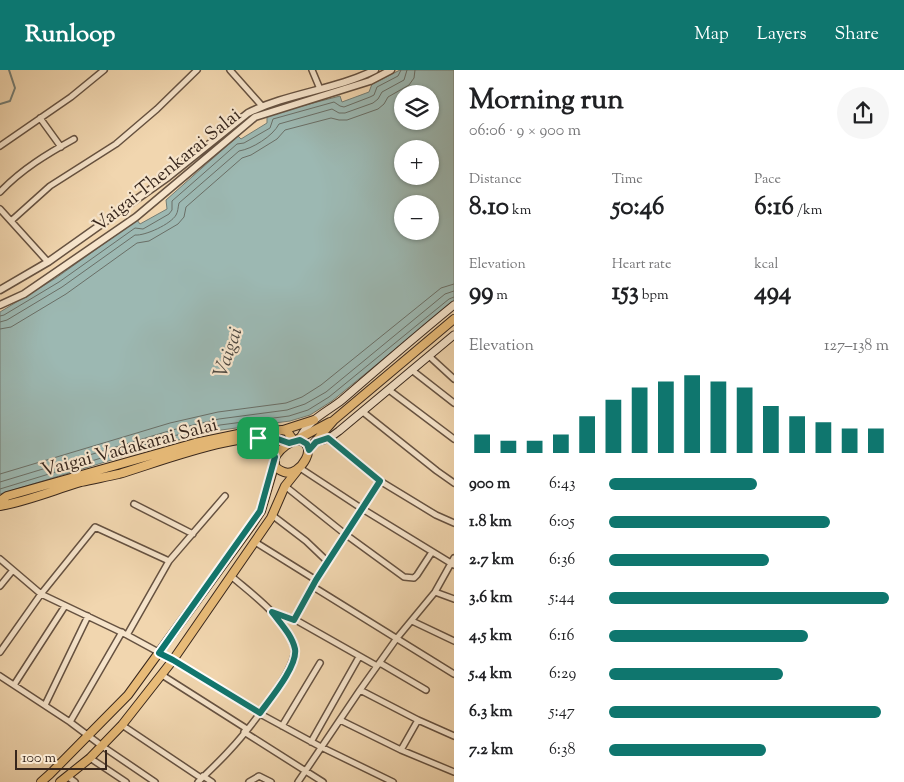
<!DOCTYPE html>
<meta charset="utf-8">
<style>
:root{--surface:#fff;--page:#f6f6f6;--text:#202124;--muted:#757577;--accent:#0f766e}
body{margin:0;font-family:"Sorts Mill Goudy",serif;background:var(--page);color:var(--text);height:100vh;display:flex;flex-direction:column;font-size:19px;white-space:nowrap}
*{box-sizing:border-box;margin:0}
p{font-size:16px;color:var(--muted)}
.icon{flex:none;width:28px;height:28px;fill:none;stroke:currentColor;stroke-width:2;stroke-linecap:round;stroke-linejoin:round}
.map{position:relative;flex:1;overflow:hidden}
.details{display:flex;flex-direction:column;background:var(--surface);width:450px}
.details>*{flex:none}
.tools{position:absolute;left:394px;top:15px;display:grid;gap:10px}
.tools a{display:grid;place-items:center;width:45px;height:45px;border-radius:50%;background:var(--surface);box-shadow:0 1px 4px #0004;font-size:25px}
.scale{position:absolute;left:15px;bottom:12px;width:92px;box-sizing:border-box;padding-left:5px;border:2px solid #37261c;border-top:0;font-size:14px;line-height:18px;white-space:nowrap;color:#37261c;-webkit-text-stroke:4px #f6e4cb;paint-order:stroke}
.pin{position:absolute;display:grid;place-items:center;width:42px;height:42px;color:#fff;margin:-21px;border-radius:10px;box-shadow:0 2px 8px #0006}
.round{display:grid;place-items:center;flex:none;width:52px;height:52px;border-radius:26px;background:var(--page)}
.headline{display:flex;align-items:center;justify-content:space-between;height:85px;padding:0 15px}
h1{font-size:28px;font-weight:800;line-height:38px}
.figures{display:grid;grid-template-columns:repeat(3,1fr);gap:8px;height:85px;padding:5px 15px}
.figures div{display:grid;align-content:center}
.figures b{font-size:25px;font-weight:800}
.figures small{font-size:14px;font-weight:400}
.figures p{font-size:14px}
.chart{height:140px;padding:10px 15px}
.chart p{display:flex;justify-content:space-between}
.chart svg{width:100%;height:90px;margin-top:5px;stroke:var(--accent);stroke-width:6}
ul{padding:0 15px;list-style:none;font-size:16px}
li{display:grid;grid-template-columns:80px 60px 1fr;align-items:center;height:38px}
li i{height:12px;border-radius:6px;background:var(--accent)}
header{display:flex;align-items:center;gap:30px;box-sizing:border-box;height:70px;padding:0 25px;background:var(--accent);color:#fff}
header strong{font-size:24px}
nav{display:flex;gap:28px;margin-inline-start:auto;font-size:18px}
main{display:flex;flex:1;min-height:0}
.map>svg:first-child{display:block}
.water{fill:#9cb8b2;stroke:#747e76;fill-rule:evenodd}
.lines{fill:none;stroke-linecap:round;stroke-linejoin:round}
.shore{stroke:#6a6f67;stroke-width:1}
.stream{stroke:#747e76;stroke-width:2}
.minor-casing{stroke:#665241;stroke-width:8}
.tertiary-casing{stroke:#665241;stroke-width:9}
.secondary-casing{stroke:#37261c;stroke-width:9}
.primary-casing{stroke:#37261c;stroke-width:10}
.minor{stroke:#f6e4cb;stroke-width:5}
.tertiary{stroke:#f6e4cb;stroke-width:6}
.secondary{stroke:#f6e4cb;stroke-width:7}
.primary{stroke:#e8bb78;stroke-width:8}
.route-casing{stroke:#fff;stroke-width:10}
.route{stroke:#0f766e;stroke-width:6}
.labels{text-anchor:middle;stroke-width:4.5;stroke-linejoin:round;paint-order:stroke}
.street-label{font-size:19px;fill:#37261c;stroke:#f6e4cb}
.water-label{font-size:20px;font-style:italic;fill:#504a42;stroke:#f6e4cb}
</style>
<header>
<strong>Runloop</strong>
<nav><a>Map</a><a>Layers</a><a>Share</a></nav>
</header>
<main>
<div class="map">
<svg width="454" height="712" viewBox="0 0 454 712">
<rect width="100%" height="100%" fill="#f1d6af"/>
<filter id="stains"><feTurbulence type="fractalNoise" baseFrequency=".004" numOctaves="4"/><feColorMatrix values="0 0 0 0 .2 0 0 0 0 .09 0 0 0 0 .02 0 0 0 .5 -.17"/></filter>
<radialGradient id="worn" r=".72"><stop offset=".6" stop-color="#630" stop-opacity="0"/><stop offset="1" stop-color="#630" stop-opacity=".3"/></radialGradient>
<path class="water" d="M400 0H454V231L332 331 310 345 290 351 221 360 174 371 0 424V242L56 208 137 150 140 154 167 139 166 130 238 66 241 69 267 53V45L340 26 342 32 369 22 372 14ZM402 24H430V51H402ZM402 79H430V106H402ZM402 134H430V161H402Z"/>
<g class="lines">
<path class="shore" d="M0 246 4 245 59 212 135 158 143 159 169 144 172 140V131L237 74 244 73 270 58 273 49 334 32 340 36 344 37 370 27 374 25 377 17 398 6 401 0
M0 252 7 250 62 217 135 165C145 166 171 154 176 145 178 142 178 137 179 133L239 81C252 79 273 66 279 54L332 39 339 43H345L373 33 378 29 382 22 404 10 407 0
M0 259 11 257 66 224 137 173 149 171 178 154 184 147 186 137 242 88 251 85 277 69 285 60 331 48 339 50H347L378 39 384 34 388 27 409 15 414 8 415 0
M0 404 170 353 218 342 286 333 302 327 321 315 441 218 454 214
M0 412 172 360 219 349 287 340 305 334 326 322 445 224 454 221
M0 419 173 366 220 355 289 346 308 340 329 327 449 229 454 227"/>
<path class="stream" d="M0 34 10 31 15 18 9 0"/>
<defs>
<path id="minor" d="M230 0 262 36
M312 0 320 19
M40 48 61 77
M0 76 71 27 104 0
M0 122C22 99 47 84 74 69
M0 139 48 192
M11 151 50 116 116 74 157 39 197 0
M429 286 454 309
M413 301 454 333
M389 320 454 369
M363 342 437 401 454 413
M328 369 380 411
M300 398 361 438 454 495
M285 416 345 464 404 507 414 508 417 505 432 482
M134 434 193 464
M272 445 306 471 328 492
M255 472 316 510
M0 489 41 524 127 565 173 590 264 646 321 677 393 712
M0 516 13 500
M312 516 454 604
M435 522 454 529
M272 542 294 549 377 596
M294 549 316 510 380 411 436 445 454 453
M412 551 454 571
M127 565 169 491 225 426
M0 582 41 524 95 457 169 491
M380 593 426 620
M162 605 247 659
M0 606 70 652 102 676 155 712
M14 615 65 536
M360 620 418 650 454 666
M45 635 88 546
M340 650 401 680 454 702
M70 652 122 562
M122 655 201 708
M282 656 320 593
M244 662 323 712
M311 672 359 587
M401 680 418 650
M90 688 126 712
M67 706 75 712
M203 706 212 712
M198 712C208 702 218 693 228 682 243 666 300 597 294 577 286 548 253 525 231 506
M249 712 259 706 271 712
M298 712 360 620 397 568 435 522 454 488"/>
<path id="tertiary" d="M0 220 48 192 168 107 248 43C288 23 335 20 375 0
M0 235 24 224 136 147 255 47 370 11 391 0"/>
<path id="secondary" d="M300 368C309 349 327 342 342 330 379 298 416 266 454 235
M316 372 328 369 339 361 454 265"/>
<path id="primary" d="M283 360 314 350
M259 369 270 376 275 387
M296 370C322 372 300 408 284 402 261 394 284 374 296 370Z
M296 370 330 352
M309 379 334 350 454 249
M0 431 7 426 195 373 243 363 282 360 287 361 294 371
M0 436C28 431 54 420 81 412 94 409 106 407 119 404 157 393 254 354 289 373
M41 712 50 704 128 625 253 453 261 441 275 393
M60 712 90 688 122 655 173 590 271 448 285 416 297 401"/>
</defs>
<use href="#minor" class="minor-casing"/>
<use href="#tertiary" class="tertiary-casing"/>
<use href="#secondary" class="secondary-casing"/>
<use href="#primary" class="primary-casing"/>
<use href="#minor" class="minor"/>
<use href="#tertiary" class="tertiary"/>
<use href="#secondary" class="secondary"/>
<use href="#primary" class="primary"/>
</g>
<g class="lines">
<defs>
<path id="route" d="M258 368H275L289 373 300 370 307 374 309 380 316 372 328 368 380 411 316 510 294 550 272 542C280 553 292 565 295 579 298 596 270 629 260 643L173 590 159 583 260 441 275 387 270 376Z"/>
</defs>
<use href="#route" class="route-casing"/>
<use href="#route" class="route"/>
</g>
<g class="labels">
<g class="street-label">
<text transform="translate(166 99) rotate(-39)" y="7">Vaigai Thenkarai Salai</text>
<text transform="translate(129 376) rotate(-15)" y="7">Vaigai Vadakarai Salai</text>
</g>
<g class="water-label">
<text transform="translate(227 282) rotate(-71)" y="7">Vaigai</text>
</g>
</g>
<rect width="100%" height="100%" filter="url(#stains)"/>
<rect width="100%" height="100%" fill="url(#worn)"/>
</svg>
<div class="tools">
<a><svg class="icon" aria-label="layers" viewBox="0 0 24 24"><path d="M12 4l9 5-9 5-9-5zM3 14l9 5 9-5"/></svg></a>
<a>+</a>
<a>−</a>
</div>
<div class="scale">100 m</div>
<div class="pin" style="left:258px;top:368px;background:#1e9e55"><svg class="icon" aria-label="arrive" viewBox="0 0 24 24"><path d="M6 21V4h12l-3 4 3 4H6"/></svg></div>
</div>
<section class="details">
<div class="headline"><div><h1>Morning run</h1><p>06:06 · 9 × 900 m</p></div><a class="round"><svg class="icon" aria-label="share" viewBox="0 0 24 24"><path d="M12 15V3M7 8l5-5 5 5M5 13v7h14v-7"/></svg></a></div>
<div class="figures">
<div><p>Distance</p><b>8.10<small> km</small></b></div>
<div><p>Time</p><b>50:46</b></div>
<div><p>Pace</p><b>6:16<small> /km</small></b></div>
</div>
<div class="figures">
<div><p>Elevation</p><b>99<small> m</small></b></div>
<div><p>Heart rate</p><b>153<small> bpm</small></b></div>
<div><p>kcal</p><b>494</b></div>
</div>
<div class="chart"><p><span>Elevation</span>127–138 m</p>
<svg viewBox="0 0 160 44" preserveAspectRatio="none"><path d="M5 44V35M15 44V38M25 44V38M35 44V35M45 44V26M55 44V18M65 44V12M75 44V9M85 44V6M95 44V9M105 44V12M115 44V21M125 44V26M135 44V29M145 44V32M155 44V32"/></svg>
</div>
<ul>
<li><b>900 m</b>6:43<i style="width:53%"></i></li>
<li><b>1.8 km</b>6:05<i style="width:79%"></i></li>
<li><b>2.7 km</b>6:36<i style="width:57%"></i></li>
<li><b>3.6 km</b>5:44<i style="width:100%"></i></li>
<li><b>4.5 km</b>6:16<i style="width:71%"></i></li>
<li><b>5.4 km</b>6:29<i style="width:62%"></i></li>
<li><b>6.3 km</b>5:47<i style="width:97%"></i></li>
<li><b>7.2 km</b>6:38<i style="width:56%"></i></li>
</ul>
</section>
</main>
